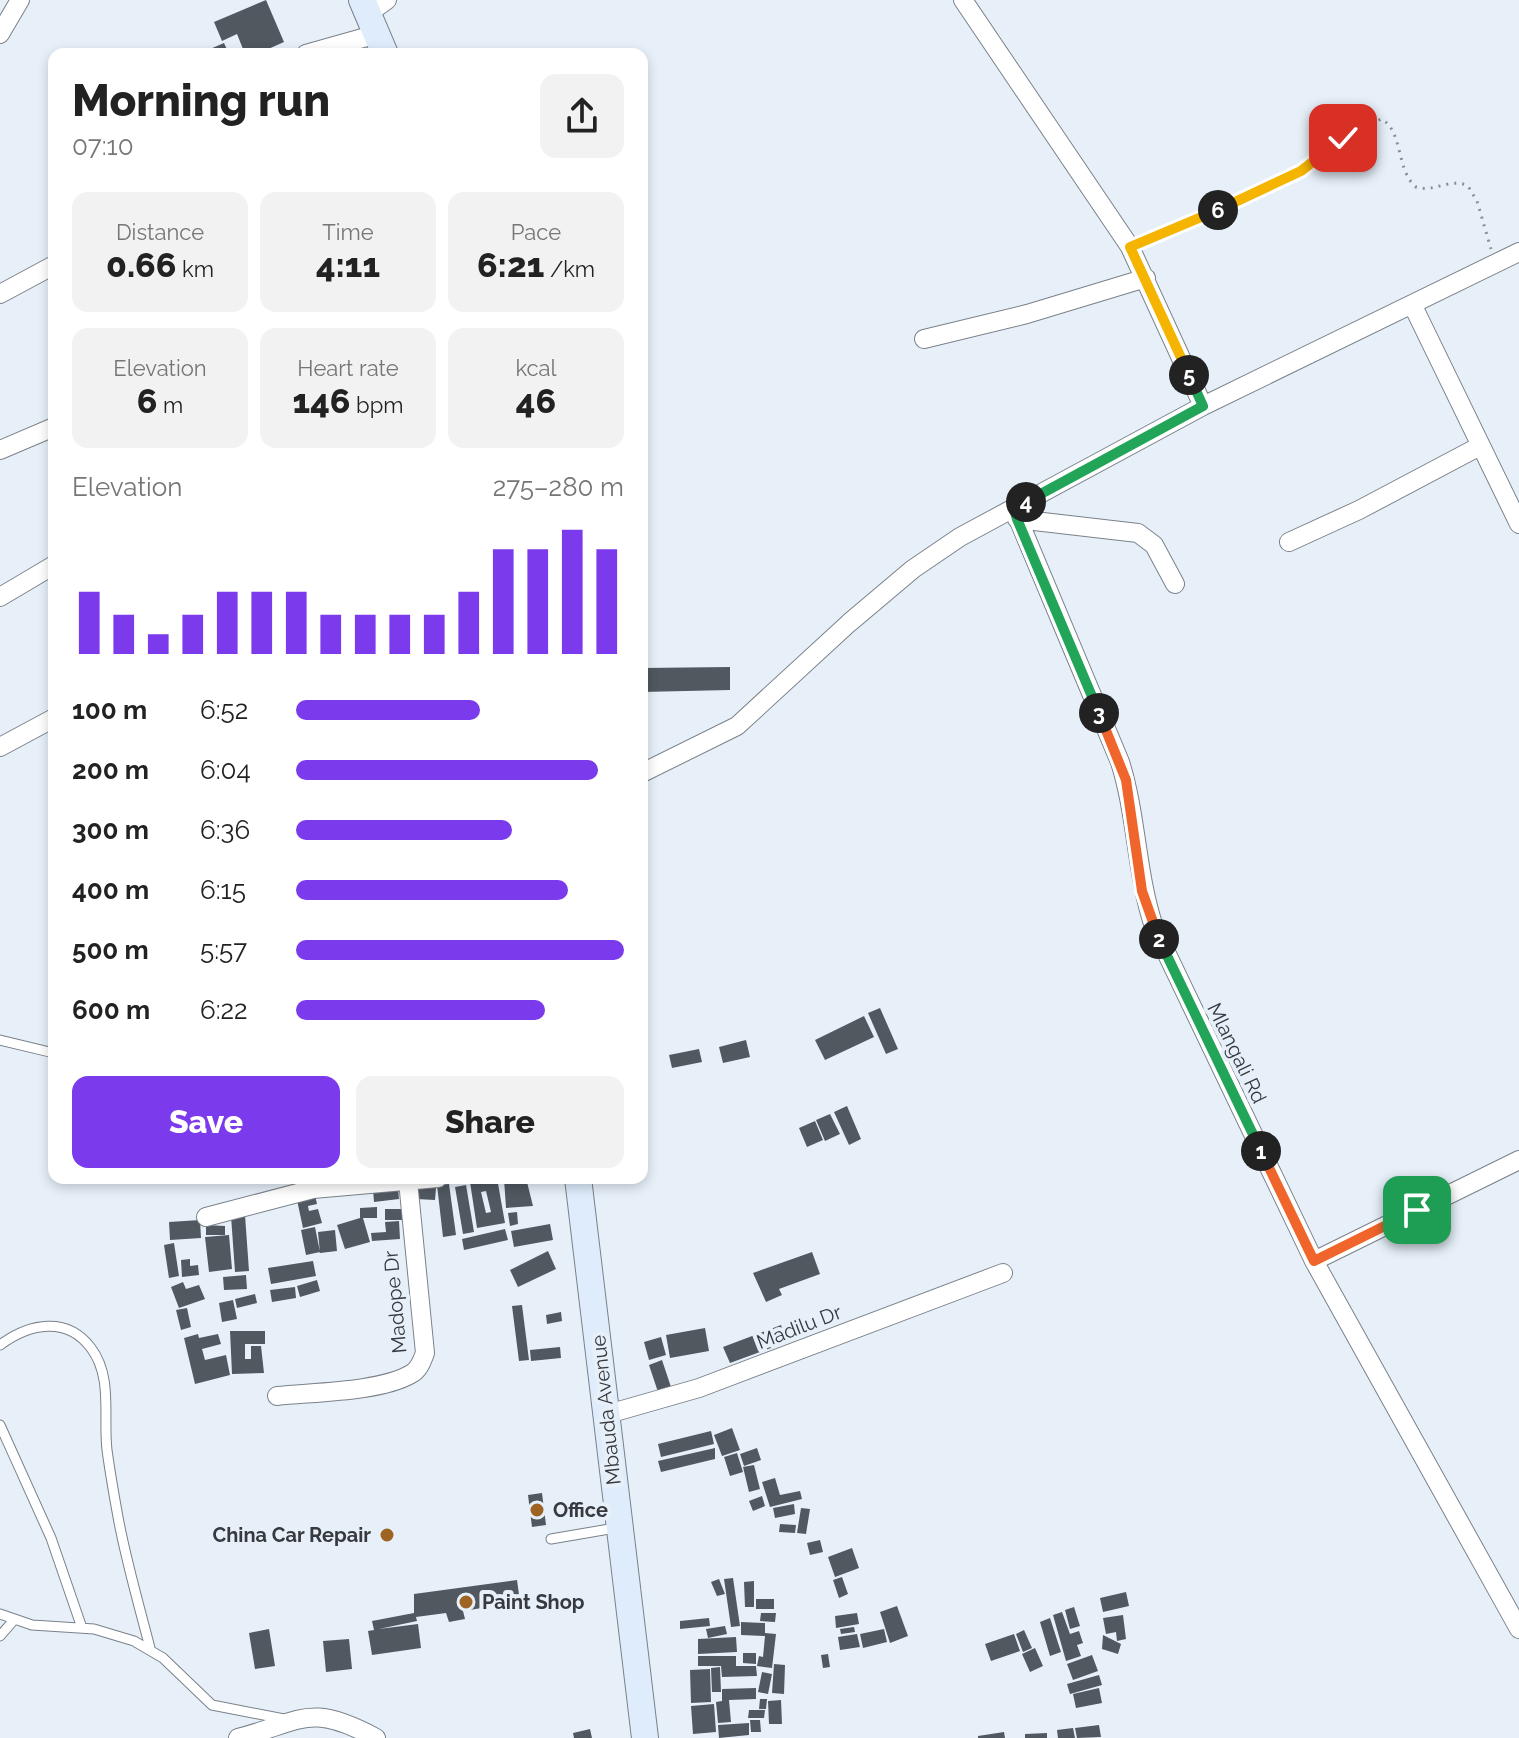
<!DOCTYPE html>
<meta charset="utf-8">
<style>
:root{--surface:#fff;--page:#f2f2f2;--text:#222;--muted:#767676;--accent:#7c3aed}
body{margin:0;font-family:Raleway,sans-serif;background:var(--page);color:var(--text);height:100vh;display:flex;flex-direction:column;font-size:30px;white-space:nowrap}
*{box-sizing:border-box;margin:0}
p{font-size:26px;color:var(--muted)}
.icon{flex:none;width:44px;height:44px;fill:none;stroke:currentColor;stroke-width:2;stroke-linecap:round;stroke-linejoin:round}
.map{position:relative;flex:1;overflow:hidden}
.details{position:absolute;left:48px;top:48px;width:600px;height:1136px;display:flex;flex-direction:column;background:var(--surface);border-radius:16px;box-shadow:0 4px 12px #0003}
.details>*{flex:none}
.pin{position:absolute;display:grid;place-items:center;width:68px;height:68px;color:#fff;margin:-34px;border-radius:16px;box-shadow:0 4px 12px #0006}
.km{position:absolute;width:40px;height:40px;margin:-20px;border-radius:50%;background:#222;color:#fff;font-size:22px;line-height:40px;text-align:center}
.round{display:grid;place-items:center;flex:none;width:84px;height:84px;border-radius:16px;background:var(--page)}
.head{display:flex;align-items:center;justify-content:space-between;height:136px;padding:0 24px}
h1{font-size:44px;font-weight:800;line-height:60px}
.figures{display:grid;grid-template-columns:repeat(3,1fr);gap:12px;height:136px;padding:8px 24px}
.figures div{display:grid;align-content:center;border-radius:16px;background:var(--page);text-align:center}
.figures b{font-size:34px;font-weight:800}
.figures small{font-size:22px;font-weight:400}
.figures p{font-size:22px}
.chart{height:224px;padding:16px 24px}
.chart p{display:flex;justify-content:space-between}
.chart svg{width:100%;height:144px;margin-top:8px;stroke:var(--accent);stroke-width:6}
.action{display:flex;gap:16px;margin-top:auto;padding:16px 24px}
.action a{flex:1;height:92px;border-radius:16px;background:var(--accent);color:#fff;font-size:32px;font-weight:800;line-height:92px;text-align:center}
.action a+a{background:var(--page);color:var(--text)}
ul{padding:0 24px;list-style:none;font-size:26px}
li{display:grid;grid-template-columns:128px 96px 1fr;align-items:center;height:60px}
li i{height:20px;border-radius:10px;background:var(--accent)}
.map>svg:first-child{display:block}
.building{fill:#515860;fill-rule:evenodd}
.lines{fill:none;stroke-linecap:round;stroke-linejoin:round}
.lane-casing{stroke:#7a8189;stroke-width:11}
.street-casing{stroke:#7a8189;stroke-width:20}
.secondary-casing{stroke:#7a8189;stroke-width:28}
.path{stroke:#898f96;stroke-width:3;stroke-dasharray:2 6;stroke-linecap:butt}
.lane{stroke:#fff;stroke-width:9}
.street{stroke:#fff;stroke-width:18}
.secondary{stroke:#deecfc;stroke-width:26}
.split-1-casing{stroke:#fff;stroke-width:16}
.split-2-casing{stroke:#fff;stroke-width:16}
.split-3-casing{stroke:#fff;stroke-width:16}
.split-4-casing{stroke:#fff;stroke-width:16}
.split-5-casing{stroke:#fff;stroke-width:16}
.split-6-casing{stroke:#fff;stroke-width:16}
.split-7-casing{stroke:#fff;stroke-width:16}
.split-1{stroke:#f0652b;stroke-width:10}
.split-2{stroke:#22a559;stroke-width:10}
.split-3{stroke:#f0652b;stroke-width:10}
.split-4{stroke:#22a559;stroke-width:10}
.split-5{stroke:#22a559;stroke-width:10}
.split-6{stroke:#f5b400;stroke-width:10}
.split-7{stroke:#f5b400;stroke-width:10}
.poi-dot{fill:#9e6423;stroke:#e7f0f9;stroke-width:3}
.labels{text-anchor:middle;stroke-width:8;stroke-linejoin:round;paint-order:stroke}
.street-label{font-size:20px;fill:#36393d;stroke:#e7f0f9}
.poi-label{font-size:20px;font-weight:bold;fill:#36393d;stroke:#e7f0f9;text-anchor:start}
</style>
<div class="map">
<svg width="1519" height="1738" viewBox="0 0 1519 1738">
<rect width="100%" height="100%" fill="#e7f0f9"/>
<path class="building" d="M266 0 284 42 257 54H245L237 34 222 41 214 22Z
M224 43 229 54H204L203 52Z
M730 667V690L642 692V668Z
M880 1008 898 1049 886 1054 868 1013Z
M864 1016 874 1037 825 1060 815 1040Z
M746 1040 750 1057 723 1063 719 1047Z
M699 1049 702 1062 672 1068 669 1055Z
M847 1106 861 1139 849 1145 834 1112Z
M830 1114 840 1134 825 1141 816 1120Z
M815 1121 823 1140 807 1147 799 1128Z
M497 1178 505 1223 477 1228 470 1182ZM486 1191 491 1212 486 1213 481 1192Z
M516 1178H526L533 1206 506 1208 504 1179Z
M449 1184 456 1235 443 1237 437 1185Z
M466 1185 474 1232 463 1234 455 1187Z
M417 1186 436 1188 435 1200 416 1199Z
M398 1187 399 1199 374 1202 373 1189Z
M315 1195 317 1204 308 1206 309 1211 318 1209 322 1223 303 1228 297 1200Z
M377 1207V1218H363L370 1242 345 1249 337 1225 360 1218V1208Z
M385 1209H402V1220H385Z
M517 1212 518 1224 510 1226 508 1213Z
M245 1215 249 1271 235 1272 231 1216Z
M200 1220 201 1238 170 1240 169 1222Z
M399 1221 400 1239 372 1241 371 1233 386 1232 385 1222Z
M550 1224 553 1240 514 1247 511 1231Z
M206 1225 225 1226V1235H206Z
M315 1227 320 1252 306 1255 301 1230Z
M505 1229 508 1240 464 1250 462 1239Z
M335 1230 337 1251 320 1253 318 1232Z
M229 1235 232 1269 209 1272 205 1237Z
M174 1243 179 1276 169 1278 164 1245Z
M548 1251 556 1269 518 1287 510 1270Z
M812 1252 820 1274 779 1289 782 1295 766 1302 753 1273Z
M190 1259V1266L198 1265 199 1275 182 1277 181 1260Z
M313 1261 316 1276 271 1284 268 1268Z
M246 1275 247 1289 224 1290 223 1277Z
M317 1280 320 1291 300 1297 297 1286Z
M183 1282 186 1289 199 1285 205 1299 179 1308 171 1287Z
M295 1287 296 1298 272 1302 270 1290Z
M255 1294 257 1303 237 1308 235 1299Z
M233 1300 237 1319 222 1322 219 1303Z
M522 1305 529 1360 519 1361 512 1306Z
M187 1308 191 1327 181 1330 176 1310Z
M561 1312 562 1321 547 1324 546 1315Z
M781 1325 787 1342 730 1363 723 1347Z
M705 1328 709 1351 670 1358 666 1335Z
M230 1331H265V1344H245V1359H251V1346H261L264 1373 232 1374Z
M198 1334 199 1338 218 1334 221 1344 202 1349 205 1360 226 1355 230 1375 195 1384 184 1338Z
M661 1337 666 1355 649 1360 644 1342Z
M560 1347 561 1358 531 1361 530 1350Z
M662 1360 671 1387 658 1392 649 1365Z
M732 1428 740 1450 722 1456 714 1435Z
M711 1431 714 1444 661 1457 658 1444Z
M715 1448V1459L661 1472 658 1461Z
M757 1448 761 1460 744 1466 740 1454Z
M737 1453 743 1472 730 1476 724 1457Z
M754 1465 760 1489 749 1492 743 1467Z
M775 1478 780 1495 800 1491 802 1499 770 1507 762 1482Z
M542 1493 546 1525 532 1527 528 1495Z
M762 1496 765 1506 753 1511 749 1501Z
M794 1504 795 1514 775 1518 773 1508Z
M801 1508 810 1509 806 1534 797 1533Z
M780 1524 796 1525 795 1533 779 1532Z
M820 1540 823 1552 810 1555 807 1543Z
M852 1548 859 1568 835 1577 828 1557Z
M842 1577 848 1594 839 1598 833 1580Z
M733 1578 740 1626 731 1627 724 1579Z
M719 1579 725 1594 717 1596 711 1582Z
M517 1580 520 1602 463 1611 465 1619 449 1622 446 1613 416 1617 417 1621 379 1629 418 1624 421 1648 372 1655 368 1631 374 1630 372 1621 414 1613V1594Z
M754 1581V1607H745L744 1582Z
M1126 1592 1129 1606 1103 1612 1100 1598Z
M756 1599H774V1609H756Z
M897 1606 908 1636 890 1643 880 1612Z
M1074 1607 1080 1626 1070 1629 1065 1610Z
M1062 1612 1070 1634 1079 1631 1083 1643 1077 1645 1081 1656 1066 1661 1053 1615Z
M761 1613H776L775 1622 760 1621Z
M857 1613 859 1624 836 1628 835 1616Z
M1123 1615 1126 1639 1117 1641 1116 1632 1106 1634 1103 1618Z
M709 1618 710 1626 680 1629V1621Z
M1050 1618 1061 1652 1050 1656 1040 1622Z
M741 1622 765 1623V1633L776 1634 772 1668 757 1666 759 1656 763 1657 765 1636 741 1635Z
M725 1626 727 1634 708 1638 706 1629Z
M854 1627 855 1632 841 1634 840 1629Z
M269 1629 275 1666 255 1669 249 1633Z
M884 1629 887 1642 863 1648 860 1634Z
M1024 1630 1032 1648 1023 1652 1016 1634Z
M857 1634 860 1647 840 1650 838 1637Z
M1014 1634 1020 1651 991 1661 985 1644Z
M1103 1635 1121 1644 1118 1654 1102 1649Z
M736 1637 737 1652 698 1654V1639Z
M349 1639 352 1669 326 1672 323 1641Z
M1035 1648 1043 1666 1030 1672 1022 1654Z
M743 1653H756V1664L743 1663Z
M828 1654 830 1667 823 1668 821 1655Z
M1092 1655 1098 1671 1073 1680 1067 1664Z
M698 1656H736V1666H756L757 1676 722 1677 721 1666H698Z
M774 1664 785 1665 784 1694 772 1693Z
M720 1667 721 1692H712L711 1668Z
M710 1669 711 1702 691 1703 690 1670Z
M762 1672 772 1674 768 1694 758 1692Z
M1099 1675 1102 1685 1070 1694 1067 1684Z
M756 1688V1699L729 1700 731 1722 718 1723 716 1702 722 1701V1689Z
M1099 1688 1102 1703 1076 1708 1073 1694Z
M760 1699H767L766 1709H759Z
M781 1700 782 1724H769L768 1701Z
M714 1704 716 1732 693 1734 691 1706Z
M749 1710H765L764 1718H748Z
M750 1720H760L761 1732H751Z
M749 1723V1735L719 1738 718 1725Z
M1099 1725 1101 1737 1077 1738 1075 1728Z
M1073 1728 1075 1738H1058L1057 1730Z
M590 1729 592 1738H574L573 1733Z
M1004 1732 1005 1738H978V1736Z
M1047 1733V1738H1025V1734Z"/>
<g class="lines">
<defs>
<path id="lane" d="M0 1040 54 1053
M0 1345C30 1323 67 1316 91 1348 113 1377 103 1417 107 1450 110 1472 114 1495 118 1517 126 1561 139 1605 150 1648
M0 1425 51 1538 82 1628
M551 1539 615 1528
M0 1614 32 1625 94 1629 134 1641 163 1658 212 1705 284 1719
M0 1636 13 1621"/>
<path id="street" d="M963 0 1130 247 1203 406
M369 13 387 0
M0 34 20 0
M306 54 377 34
M0 294 54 265
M1413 306 1519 524
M924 339 1027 314 1146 278
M0 450 54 427
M1014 509 1120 762C1137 816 1136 873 1154 927L1314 1261 1519 1629
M1017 519 1138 533 1154 545 1175 584
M1289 542 1359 510 1480 446
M0 597 54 565
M0 747 54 718
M642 773 737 726 849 623 913 569 960 537 1203 406 1519 252
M206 1217 313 1189 438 1178
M1314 1261 1519 1160
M277 1396C314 1392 380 1392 411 1374 419 1370 422 1361 425 1353L408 1181
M608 1414 699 1388 1003 1273
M238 1738C303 1721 309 1702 376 1738"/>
<path id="secondary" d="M362 0 385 54
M578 1178 645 1738"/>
</defs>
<use href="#lane" class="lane-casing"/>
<use href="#street" class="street-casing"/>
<use href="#secondary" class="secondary-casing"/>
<path class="path" d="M1145 241 1296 173 1336 142 1381 119C1403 129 1396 171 1416 187 1434 193 1451 177 1468 186L1477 201 1491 249"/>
<use href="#lane" class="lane"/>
<use href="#street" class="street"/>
<use href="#secondary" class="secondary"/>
</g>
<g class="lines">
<defs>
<path id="split-1" d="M1261 1151 1314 1261 1417 1210"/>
<path id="split-2" d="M1159 939 1261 1151"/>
<path id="split-3" d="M1099 713 1126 780 1142 891 1159 939"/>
<path id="split-4" d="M1026 502 1014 509 1017 519 1099 713"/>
<path id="split-5" d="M1026 502 1203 406 1189 375"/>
<path id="split-6" d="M1189 375 1130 247 1218 210"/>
<path id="split-7" d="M1218 210 1301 171 1343 138"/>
</defs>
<use href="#split-1" class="split-1-casing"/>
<use href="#split-2" class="split-2-casing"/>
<use href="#split-3" class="split-3-casing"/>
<use href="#split-4" class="split-4-casing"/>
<use href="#split-5" class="split-5-casing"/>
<use href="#split-6" class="split-6-casing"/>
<use href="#split-7" class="split-7-casing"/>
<use href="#split-1" class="split-1"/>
<use href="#split-2" class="split-2"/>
<use href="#split-3" class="split-3"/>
<use href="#split-4" class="split-4"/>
<use href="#split-5" class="split-5"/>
<use href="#split-6" class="split-6"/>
<use href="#split-7" class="split-7"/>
</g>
<g class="poi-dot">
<circle cx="537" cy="1510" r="8"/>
<circle cx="387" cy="1535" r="8"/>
<circle cx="466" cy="1602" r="8"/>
</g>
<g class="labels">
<g class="street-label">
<text transform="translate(1237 1053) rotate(64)" y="7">Mlangali Rd</text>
<text transform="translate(395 1302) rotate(-95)" y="7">Madope Dr</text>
<text transform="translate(799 1327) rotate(-21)" y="7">Madilu Dr</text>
<text transform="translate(606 1410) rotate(-96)" y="7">Mbauda Avenue</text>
</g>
<g class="poi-label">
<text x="553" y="1517">Office</text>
<text x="371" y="1542" text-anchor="end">China Car Repair</text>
<text x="482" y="1609">Paint Shop</text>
</g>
</g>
</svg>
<div class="pin" style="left:1417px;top:1210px;background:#1e9e55"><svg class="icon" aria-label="arrive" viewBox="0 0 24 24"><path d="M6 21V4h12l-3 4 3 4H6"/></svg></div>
<div class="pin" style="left:1343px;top:138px;background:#d93025"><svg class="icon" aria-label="check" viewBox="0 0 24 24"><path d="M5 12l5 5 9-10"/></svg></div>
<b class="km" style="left:1261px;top:1151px">1</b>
<b class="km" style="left:1159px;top:939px">2</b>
<b class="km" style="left:1099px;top:713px">3</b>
<b class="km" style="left:1026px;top:502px">4</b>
<b class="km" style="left:1189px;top:375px">5</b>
<b class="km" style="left:1218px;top:210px">6</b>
<section class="details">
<div class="head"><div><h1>Morning run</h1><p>07:10</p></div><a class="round"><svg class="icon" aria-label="share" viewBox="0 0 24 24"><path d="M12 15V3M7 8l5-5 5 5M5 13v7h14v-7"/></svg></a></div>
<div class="figures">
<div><p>Distance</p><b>0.66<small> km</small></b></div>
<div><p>Time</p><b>4:11</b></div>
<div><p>Pace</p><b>6:21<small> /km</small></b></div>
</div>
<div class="figures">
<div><p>Elevation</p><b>6<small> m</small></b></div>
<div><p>Heart rate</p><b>146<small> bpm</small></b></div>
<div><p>kcal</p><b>46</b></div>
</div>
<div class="chart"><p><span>Elevation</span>275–280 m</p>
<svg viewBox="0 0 160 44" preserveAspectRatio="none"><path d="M5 44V25M15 44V32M25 44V38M35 44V32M45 44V25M55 44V25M65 44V25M75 44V32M85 44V32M95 44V32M105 44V32M115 44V25M125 44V12M135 44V12M145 44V6M155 44V12"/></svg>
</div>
<ul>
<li><b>100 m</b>6:52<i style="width:56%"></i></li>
<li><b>200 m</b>6:04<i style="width:92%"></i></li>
<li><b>300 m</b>6:36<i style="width:66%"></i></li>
<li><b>400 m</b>6:15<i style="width:83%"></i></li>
<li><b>500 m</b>5:57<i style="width:100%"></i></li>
<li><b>600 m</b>6:22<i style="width:76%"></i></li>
</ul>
<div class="action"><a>Save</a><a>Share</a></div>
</section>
</div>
